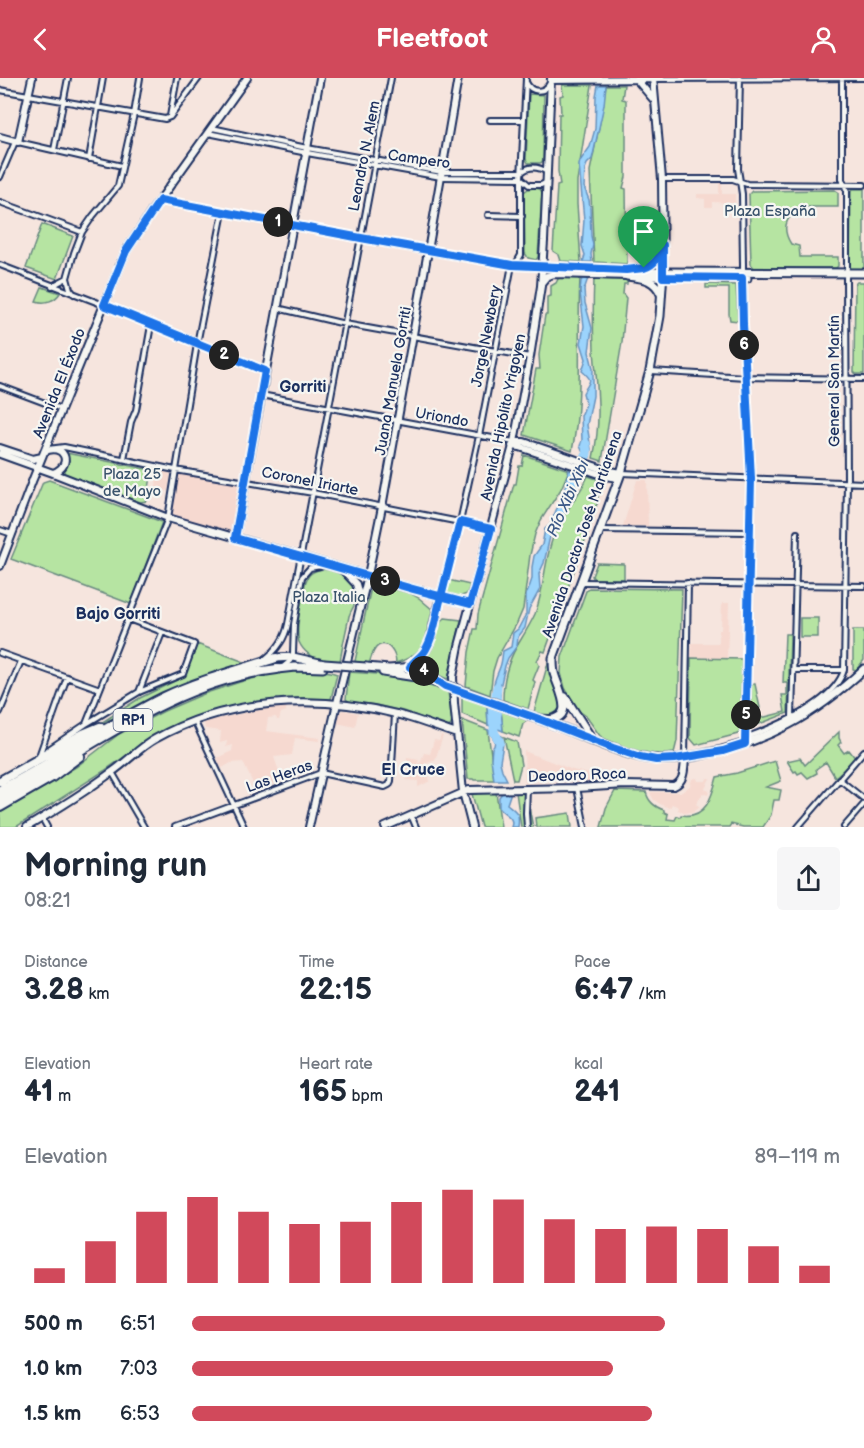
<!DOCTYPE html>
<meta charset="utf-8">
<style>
:root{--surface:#fff;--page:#f6f6f7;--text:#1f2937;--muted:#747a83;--accent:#d1495b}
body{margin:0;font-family:"Balsamiq Sans",sans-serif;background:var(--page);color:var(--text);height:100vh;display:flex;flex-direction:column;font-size:22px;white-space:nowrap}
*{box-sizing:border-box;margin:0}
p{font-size:20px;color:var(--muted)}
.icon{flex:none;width:33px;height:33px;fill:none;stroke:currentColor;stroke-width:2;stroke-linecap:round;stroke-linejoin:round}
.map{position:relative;height:749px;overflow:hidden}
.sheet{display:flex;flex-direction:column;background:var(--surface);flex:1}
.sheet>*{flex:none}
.pin{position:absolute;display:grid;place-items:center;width:51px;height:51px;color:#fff;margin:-62px -26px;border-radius:50% 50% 50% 0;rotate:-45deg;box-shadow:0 0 6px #0007}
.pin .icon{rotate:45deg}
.km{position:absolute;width:30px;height:30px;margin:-15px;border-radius:50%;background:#222;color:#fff;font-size:16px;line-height:30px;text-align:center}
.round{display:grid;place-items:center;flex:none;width:63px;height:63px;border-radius:6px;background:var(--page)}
.head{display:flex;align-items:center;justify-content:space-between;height:102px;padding:0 24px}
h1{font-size:33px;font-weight:700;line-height:45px}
.figures{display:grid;grid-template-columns:repeat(3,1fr);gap:9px;height:102px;padding:6px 24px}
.figures div{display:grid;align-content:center}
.figures b{font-size:30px;font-weight:700}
.figures small{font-size:16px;font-weight:400}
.figures p{font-size:16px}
.chart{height:168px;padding:12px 24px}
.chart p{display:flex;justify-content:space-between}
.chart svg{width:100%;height:108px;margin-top:6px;stroke:var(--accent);stroke-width:6}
ul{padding:0 24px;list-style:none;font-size:20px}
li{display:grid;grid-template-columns:96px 72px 1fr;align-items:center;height:45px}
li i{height:15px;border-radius:8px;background:var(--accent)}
header{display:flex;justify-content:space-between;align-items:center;height:78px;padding:0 24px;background:var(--accent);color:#fff;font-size:27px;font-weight:700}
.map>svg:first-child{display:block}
.built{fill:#f6d9d0}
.green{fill:#b6e4a2;stroke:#688a80;stroke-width:1.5}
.water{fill:#9cd4fc;stroke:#6892bd;stroke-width:1.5}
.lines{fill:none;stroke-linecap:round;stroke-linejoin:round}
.river{stroke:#9cd4fc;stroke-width:9}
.street-casing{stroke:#1b2f5e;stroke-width:8}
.secondary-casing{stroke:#1b2f5e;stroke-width:10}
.primary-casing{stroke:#1b2f5e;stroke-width:11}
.highway-casing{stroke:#1b2f5e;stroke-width:12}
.street{stroke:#f6f6f2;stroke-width:4}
.secondary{stroke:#f6f6f2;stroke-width:6}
.primary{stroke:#f6f6f2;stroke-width:7}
.highway{stroke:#f6f6f2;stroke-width:8}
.primary-bridge-casing{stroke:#1b2f5e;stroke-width:11;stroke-linecap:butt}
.primary-bridge{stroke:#f6f6f2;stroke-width:7}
.route-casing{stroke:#fff;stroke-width:12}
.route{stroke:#1a73e8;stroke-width:8}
.labels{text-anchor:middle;stroke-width:4.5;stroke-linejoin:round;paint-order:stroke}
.shield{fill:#f6f6f2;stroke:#5d6b8a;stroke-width:1.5}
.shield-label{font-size:14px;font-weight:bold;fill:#1b2f5e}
.street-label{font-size:15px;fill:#1b2f5e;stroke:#f6f6f2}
.park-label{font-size:15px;fill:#3a536c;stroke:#f6f6f2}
.neighbourhood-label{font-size:16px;font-weight:bold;fill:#1b2f5e;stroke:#f6f6f2}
.water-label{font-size:16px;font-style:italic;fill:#3b5886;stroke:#f6f6f2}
</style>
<header><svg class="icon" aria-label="back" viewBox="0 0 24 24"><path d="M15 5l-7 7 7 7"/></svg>Fleetfoot<svg class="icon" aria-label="person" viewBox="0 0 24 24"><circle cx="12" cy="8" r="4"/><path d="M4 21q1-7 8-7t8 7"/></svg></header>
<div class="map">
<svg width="864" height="749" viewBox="0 0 864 749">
<rect width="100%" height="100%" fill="#f6e5de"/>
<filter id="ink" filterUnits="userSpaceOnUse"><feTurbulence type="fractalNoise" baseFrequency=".0167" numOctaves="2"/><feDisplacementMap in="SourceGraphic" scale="12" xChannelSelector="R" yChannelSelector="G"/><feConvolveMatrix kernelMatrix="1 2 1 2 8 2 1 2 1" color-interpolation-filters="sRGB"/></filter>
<g filter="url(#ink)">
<path class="built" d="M719 103H722V116H735V125L712 124V129H705V121L697 120V116H719Z
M159 392 171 395 168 413 156 411 157 393Z
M179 394 242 406 233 456 172 439Z
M637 402H647L648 448H623Z
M722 525H729L727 581 691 580 692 565H719V552H721Z
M286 629V633L281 635 279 642H277L276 639 268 640 266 653 320 660 319 663 295 660 292 677 274 679 282 702 256 712 243 684 231 685 222 690 217 680 232 673 233 667 226 669 227 663 220 665 221 653 205 651 204 644 266 630Z
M343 632 358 635 355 649 337 645 340 634Z
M441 657 443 658 435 682 425 686 430 703 418 709V703L406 702 407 679 419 681 418 685H420L424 675 430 676 434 662 439 663Z
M524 673 573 692 606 700V703L573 704 572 698H562V697L533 698V705H525Z
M697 700 698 703H706L707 700H710L705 711 709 713 708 717 702 715V717L696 726 700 729 695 733 687 735 678 732 679 729 672 726 670 730 662 727 654 722 651 717 650 714H682L690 708 692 701Z"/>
<path class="green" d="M562 7H592L577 104V126L581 184 561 183 559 177 553 173 557 108 560 107 558 93 559 36H561L560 18 563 17Z
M606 7H624L622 21 626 22V99L623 110 626 111 627 186 594 184 590 93 602 34Z
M529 16 544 17 543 81 542 84 540 85H528L526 81Z
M534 110 540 111 542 114 538 179 536 182 528 180 525 175 524 114 528 111Z
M853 111H864V193H852L850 190 851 113Z
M835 112 838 114V129H799V135C783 138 783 154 791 166L799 168 800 179H838V188L836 190H754L751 186 749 116 752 113Z
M42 146 73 158 57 201 26 190Z
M559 199 580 200C577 257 584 316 572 373L524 357 536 291H540L539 277 545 237H547V219L551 218V208L556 205Z
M594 201 627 202V206H624L623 216 626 220 622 264 602 383 593 380C602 340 597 311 594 272 593 248 593 224 594 201Z
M857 204H864V296H856L854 294 855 206Z
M706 206 736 207 738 243 730 242 729 236V210H706Z
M42 209 60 215C55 223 45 226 36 223Z
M66 375 152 392 147 423 140 424 61 395C68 389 69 383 66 375Z
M524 377 569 392 561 411 541 442 535 456 530 477 523 531 517 545 497 580 493 593 490 617 466 608 469 574 474 551H477L478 536 482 521 514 406H516L519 388H522Z
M588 398 600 402 597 426 592 437 593 440 545 574 542 573 537 583 539 587 533 602 535 604 528 631 503 622C503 603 507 585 517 568 523 558 530 547 535 536 545 510 544 480 555 454 563 434 579 419 588 398Z
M49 402 162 444 131 526 11 481 43 404Z
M597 485 624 486V501H594L592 498Z
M323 491C337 493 361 502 357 521 355 527 351 532 349 538 346 554 342 569 340 584 334 584 327 584 321 582 312 580 303 573 299 564 295 552 302 519 305 506 308 496 312 493 323 491Z
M448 502 470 507 467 516 459 519 448 516 446 510Z
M378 506 385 509 410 515 419 520 434 533C429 560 426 576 396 585 396 577 389 562 378 568 373 571 371 580 369 586L357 584 355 583 370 514 373 507Z
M589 510 682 511 677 663 674 675C650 679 627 670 605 661L600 658 586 638 579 633 576 629 565 610 561 595 562 579 586 513Z
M445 540 461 542 448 601C436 598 430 590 418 586 423 582 428 578 431 572 436 561 435 547 445 540Z
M800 540H818V559H800Z
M853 552H864V582L856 592 853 591Z
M785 556H790L788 635 754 648 751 642V606H755L760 630 755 631 757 641 785 634 782 617H787V605H783Z
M197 566 247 585H257L101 645 140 620 185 598Z
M550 578C552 596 560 612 561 629 553 640 545 637 534 634Z
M691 580 742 581 740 654 738 656 696 667 690 660Z
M309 591 331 594 337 596 331 621 297 620 266 623 222 630 199 639 158 655 104 693 16 749H0V735L76 689 119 656 164 633 206 615 243 603 281 594Z
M349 594C382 596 418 597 448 614L452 643 451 647 448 649 440 647 403 633 376 627 350 624 346 621Z
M462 618 487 627 488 647 462 636Z
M501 632 528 642 523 646 519 659 503 653Z
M462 642 488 652 494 702H474L473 701H468Z
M839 654V660L841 664 838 667 844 675 849 672 856 681 835 699 826 684 816 691 817 695 808 700 802 694 798 696 796 693 794 694 787 683 800 680 805 687Z
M504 659 517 664 521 687 517 702H513Z
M775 683 781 703 766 709 781 712 779 722H774L771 737 763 749H743L731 746 729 749H601L606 730 615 713 646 714C648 723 655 729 664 732V734L668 736 667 741 675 742 677 738 680 739 681 737C706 741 712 719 717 699L737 695Z
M476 714H496L501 749H481L472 716H476Z
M516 714H526L533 749H521Z
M570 735 572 749H536L535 740Z"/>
<path class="water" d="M598 7H606L604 27 593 77 592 81 587 86 585 91 584 109 589 122 590 130 591 158 593 167 591 176 592 184H583L585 177 582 168 584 142 579 87 580 83 590 69 595 51 596 18Z
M583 200H589L587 203 584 212 585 225 592 250 589 274 593 290V318L587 347 591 371 590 379 584 377 580 368 582 363 581 338 586 326 583 315C589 303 595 304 582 293L586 281 581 265 584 248 580 214 581 203Z
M569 392 580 396 576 411 557 449 553 451 551 454 544 485 539 496 540 511 529 531 525 550 518 559 517 568 508 580 505 588 500 610V621L495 619C491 607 496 600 500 589 502 584 502 579 503 573L511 569 513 555 518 551 526 536V516L528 513 532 501V489L534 478 542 467 545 451 550 447 557 430 562 423Z
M487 627 501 632 503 653 488 647Z
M488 652 502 658 503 666 500 684 502 692 507 702H494L491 681 492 670 494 668 495 663Z
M503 714H511L507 726C517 734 520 735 518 749H511C515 739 505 737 499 730V719Z"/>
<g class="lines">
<path class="river" d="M573 406 587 376 586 366
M497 609 496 617 498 632 494 648V654L500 664"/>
<defs>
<path id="street" d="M740 0 738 91 742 116 743 187V246L751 401 745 663
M653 1 864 0
M526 4C531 15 544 16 550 5
M0 12 165 41 170 39 199 0
M170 38 177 0
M490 42H524
M212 50 307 70 442 94H522
M208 55 307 75 441 99 521 100
M18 64 122 88
M54 72 68 0
M89 81 103 0
M522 94C530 87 539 89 547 94
M0 99 15 64
M522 101 529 107H541L547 104
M662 101H733L747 106 864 107
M160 122 428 173 512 187 542 189
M0 124 82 154
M488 137 522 138
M0 187 104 227 265 293
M52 208 67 200
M74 216 70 211 67 200 74 175 82 154 93 138 118 108 134 36 140 0
M277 230 345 246 530 279
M651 293 745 299 864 301
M0 308 61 331
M261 317 514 364
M56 370 64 369 175 392 313 415 490 450
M124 381 131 344 136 332 151 247
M622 395 864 405
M0 452 12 456
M601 452 749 454
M582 504 864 508
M440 519 460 444 479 358 512 187 517 184 521 177V100L526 0
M0 575 100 611
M265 581C277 572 285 561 288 546L391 0
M284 588 290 583 293 575 294 546 302 499 310 490 325 487
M794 592H844
M139 614 162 555
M0 634 21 583
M792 639 797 455
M195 644 244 749
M86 646 168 440 197 266 223 134
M745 660C775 649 834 625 844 592L847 404 846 200 847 189V113L842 101V0
M43 675 86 646 139 614 183 596 194 566 128 541
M39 678 67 599
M685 679 688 505
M112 694 144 749
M839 701 864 721
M577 710 585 749
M527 711 526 735 527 749
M411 737 416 749
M42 740 47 749
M175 749 321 695 385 709 389 707 391 703 395 636
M798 749 864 673
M844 749 864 726"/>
<path id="secondary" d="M551 2 653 1
M637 2 654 22
M0 59 18 64 32 0
M542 189 663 194 662 101 653 0
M639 190 653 186 661 172
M641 198 663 199
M542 204 547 198 554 196 630 198
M514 364H524L606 392 621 395
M512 368 520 369 605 398 619 400
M0 370 33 381 42 379
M44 374C63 363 75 387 53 395
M0 376 53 395 168 440 413 511 470 526
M235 460 320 0
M0 488 33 401 126 173 152 133 247 0
M343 492 356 506 360 521
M415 599 411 596 410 589 424 575 429 566 440 519
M341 608 368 497 382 429 428 173 458 0
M27 749C56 732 85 714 112 694 127 684 140 669 155 661 228 620 316 616 396 636 416 641 436 649 457 656
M309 749 340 612
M385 749 469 712 577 710 625 707 674 708C685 703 684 691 685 680
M472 749 463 714 454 625 453 599 459 568 514 364 530 279 541 208 544 163 551 0"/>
<path id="primary" d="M627 198C642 200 654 200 661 216
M720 200H747
M276 580 293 579 324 586
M366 589 389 591 416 589 422 592 445 607
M277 591 295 589 323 590
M383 594 416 599 437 605
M565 619 593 663
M533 639C569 650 603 670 640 679 660 684 680 681 700 677 767 664 814 638 864 591
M542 642C579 643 559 614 554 595 553 590 553 585 553 580L621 395 650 293 660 238 663 194 864 195"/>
<path id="highway" d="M0 703 83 656 100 649
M0 712C56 683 107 647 164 619 200 602 239 592 276 580
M0 720C89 671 174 603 277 591
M0 729 52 699 80 678"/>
</defs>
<use href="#street" class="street-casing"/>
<use href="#secondary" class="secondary-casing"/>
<use href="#primary" class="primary-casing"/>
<use href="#highway" class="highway-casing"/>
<use href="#street" class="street"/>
<use href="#secondary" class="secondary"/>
<use href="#primary" class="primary"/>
<use href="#highway" class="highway"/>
<defs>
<path id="primary-bridge" d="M324 586 366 589
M445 607 533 639"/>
</defs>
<use href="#primary-bridge" class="primary-bridge-casing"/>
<use href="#primary-bridge" class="primary-bridge"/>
</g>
</g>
<g class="lines" filter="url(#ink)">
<defs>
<path id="route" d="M644 190 626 192 512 187 361 160 160 122 126 173 104 227 265 293 235 460 413 511 470 526 491 451 460 444 441 519C436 536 435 556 426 571 422 579 414 582 410 589L422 592 445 608 542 642 613 670 640 679 656 682 675 681 723 673 745 666 751 401 743 246 742 200 663 199V167C659 178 656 186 644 190"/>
</defs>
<use href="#route" class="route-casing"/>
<use href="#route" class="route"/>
</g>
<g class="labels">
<rect class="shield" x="113.5" y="631" width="39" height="22" rx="4.5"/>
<g class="shield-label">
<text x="133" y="647">RP1</text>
</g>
<g class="street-label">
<text transform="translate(364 78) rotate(-79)" y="5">Leandro N. Alem</text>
<text transform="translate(419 81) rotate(8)" y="5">Campero</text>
<text transform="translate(486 258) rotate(-79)" y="5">Jorge Newbery</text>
<text transform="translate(393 303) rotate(-80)" y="5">Juana Manuela Gorriti</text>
<text transform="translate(834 303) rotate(-90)" y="5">General San Martín</text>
<text transform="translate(59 305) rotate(-68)" y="5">Avenida El Éxodo</text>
<text transform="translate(442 339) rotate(10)" y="5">Uriondo</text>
<text transform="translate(503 339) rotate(-78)" y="5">Avenida Hipólito Yrigoyen</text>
<text transform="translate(310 403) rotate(11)" y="5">Coronel Iriarte</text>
<text transform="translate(582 456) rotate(-71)" y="5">Avenida Doctor José Martiarena</text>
<text transform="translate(577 697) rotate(-2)" y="5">Deodoro Roca</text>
<text transform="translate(279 698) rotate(-20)" y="5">Las Heras</text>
</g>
<g class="park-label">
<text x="770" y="138">Plaza España</text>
<text x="132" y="401">Plaza 25<tspan x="132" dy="17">de Mayo</tspan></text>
<text x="329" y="524">Plaza Italia</text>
</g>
<g class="neighbourhood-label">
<text x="303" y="314">Gorriti</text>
<text x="118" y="541">Bajo Gorriti</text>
<text x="413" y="697">El Cruce</text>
</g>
<g class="water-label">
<text transform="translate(567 420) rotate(-66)" y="6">Río Xibi Xibi</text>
</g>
</g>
</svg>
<div class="pin" style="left:644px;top:190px;background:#1e9e55"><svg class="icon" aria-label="arrive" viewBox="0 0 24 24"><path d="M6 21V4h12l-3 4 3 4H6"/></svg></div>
<b class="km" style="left:278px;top:144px">1</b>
<b class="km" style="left:224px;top:277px">2</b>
<b class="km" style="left:385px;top:503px">3</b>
<b class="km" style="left:424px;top:593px">4</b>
<b class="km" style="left:746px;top:637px">5</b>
<b class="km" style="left:744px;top:267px">6</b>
</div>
<section class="sheet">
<div class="head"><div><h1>Morning run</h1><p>08:21</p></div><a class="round"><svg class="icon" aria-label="share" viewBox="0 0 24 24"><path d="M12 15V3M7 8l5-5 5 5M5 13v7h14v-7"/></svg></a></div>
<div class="figures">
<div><p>Distance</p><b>3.28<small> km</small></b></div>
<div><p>Time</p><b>22:15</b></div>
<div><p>Pace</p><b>6:47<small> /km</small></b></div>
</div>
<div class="figures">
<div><p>Elevation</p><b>41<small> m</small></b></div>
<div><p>Heart rate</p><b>165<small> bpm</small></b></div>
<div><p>kcal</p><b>241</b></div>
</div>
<div class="chart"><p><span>Elevation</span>89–119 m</p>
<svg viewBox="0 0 160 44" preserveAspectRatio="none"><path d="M5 44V38M15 44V27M25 44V15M35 44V9M45 44V15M55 44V20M65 44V19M75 44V11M85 44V6M95 44V10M105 44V18M115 44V22M125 44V21M135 44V22M145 44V29M155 44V37"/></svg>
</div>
<ul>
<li><b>500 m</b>6:51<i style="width:73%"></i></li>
<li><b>1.0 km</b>7:03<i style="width:65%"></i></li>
<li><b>1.5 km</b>6:53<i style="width:71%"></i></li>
</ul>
</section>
